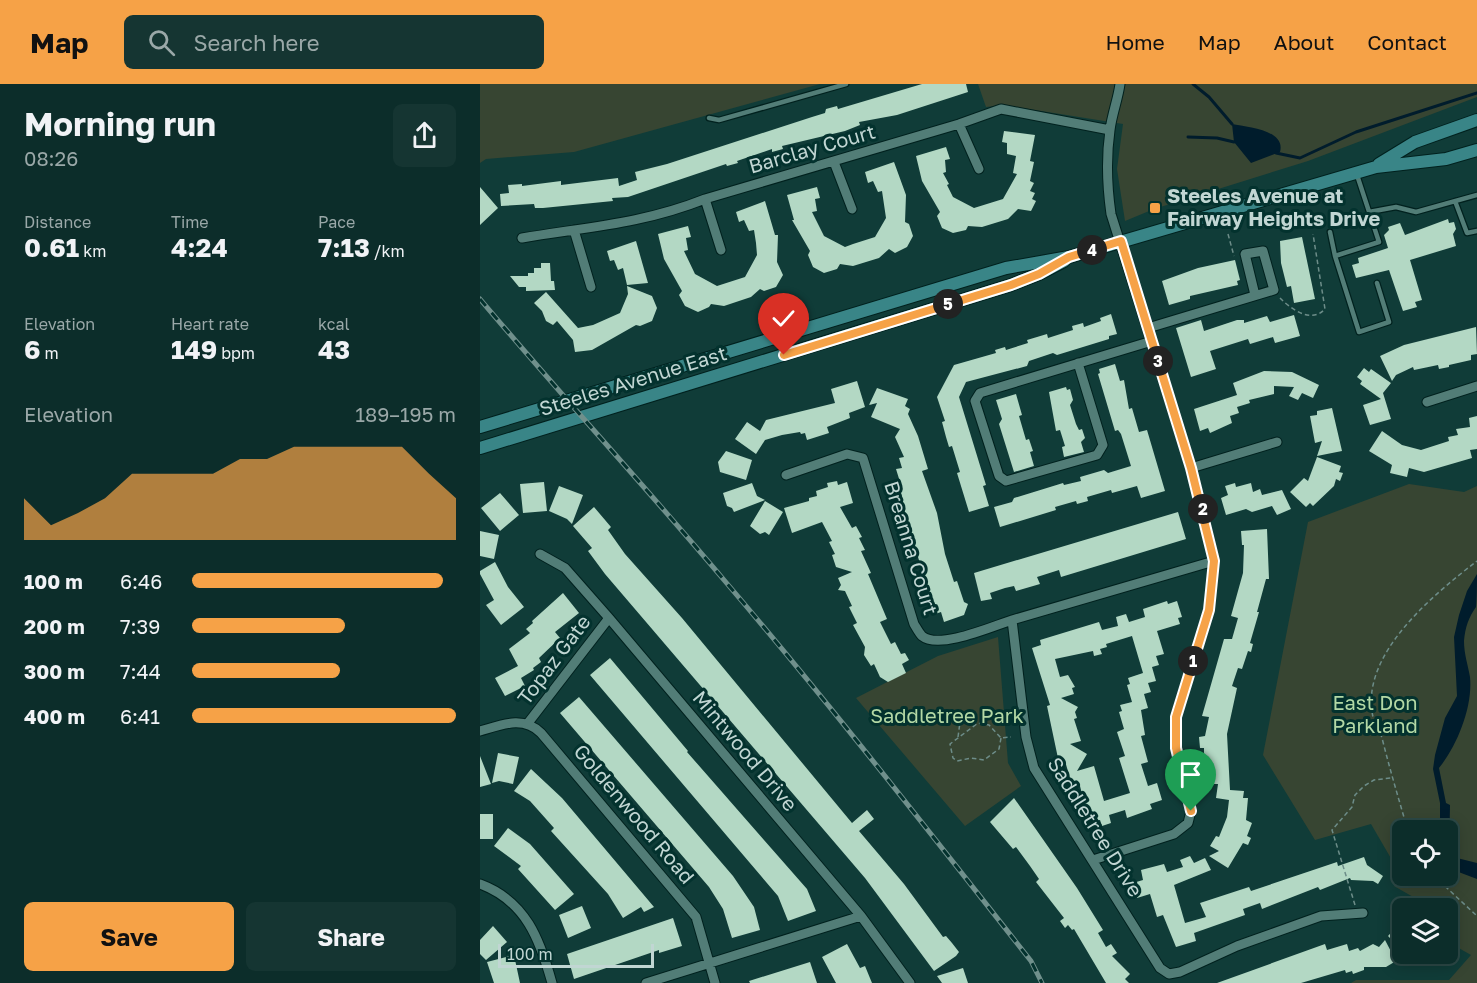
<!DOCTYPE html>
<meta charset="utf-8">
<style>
:root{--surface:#0c2d2a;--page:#153532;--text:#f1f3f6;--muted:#9aa8a8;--line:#2c4947;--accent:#f6a247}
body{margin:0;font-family:"Golos Text",sans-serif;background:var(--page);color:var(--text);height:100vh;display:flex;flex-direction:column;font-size:22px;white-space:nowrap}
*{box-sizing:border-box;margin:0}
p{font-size:20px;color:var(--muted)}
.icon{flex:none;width:33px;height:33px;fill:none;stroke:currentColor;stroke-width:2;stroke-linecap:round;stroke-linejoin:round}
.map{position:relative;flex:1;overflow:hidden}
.sheet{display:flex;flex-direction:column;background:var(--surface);width:480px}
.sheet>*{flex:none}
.tools{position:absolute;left:912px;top:736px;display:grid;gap:12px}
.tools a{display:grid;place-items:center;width:66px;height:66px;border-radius:9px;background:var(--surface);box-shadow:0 3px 15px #0003,0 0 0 2px var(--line);font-size:30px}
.scale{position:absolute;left:18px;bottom:15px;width:156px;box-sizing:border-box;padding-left:6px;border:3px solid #c1d6d3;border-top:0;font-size:16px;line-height:21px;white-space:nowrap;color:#c1d6d3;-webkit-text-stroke:4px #03322e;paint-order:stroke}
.pin{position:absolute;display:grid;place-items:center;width:51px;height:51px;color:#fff;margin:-62px -26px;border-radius:50% 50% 50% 0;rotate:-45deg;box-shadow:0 0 6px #0007}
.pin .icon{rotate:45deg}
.km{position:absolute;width:30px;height:30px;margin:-15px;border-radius:50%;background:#222;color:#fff;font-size:16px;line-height:30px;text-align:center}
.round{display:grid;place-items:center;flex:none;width:63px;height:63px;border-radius:9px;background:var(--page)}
.head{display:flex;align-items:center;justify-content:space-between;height:102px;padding:0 24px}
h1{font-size:33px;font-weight:700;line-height:45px}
.metrics{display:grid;grid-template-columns:repeat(3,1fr);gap:9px;height:102px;padding:6px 24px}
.metrics div{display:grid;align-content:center}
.metrics b{font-size:26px;font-weight:700}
.metrics small{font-size:16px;font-weight:400}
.metrics p{font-size:16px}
.chart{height:168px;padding:12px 24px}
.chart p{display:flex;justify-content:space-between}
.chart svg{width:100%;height:108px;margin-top:6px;fill:var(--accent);opacity:.7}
.action{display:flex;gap:12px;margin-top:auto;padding:12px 24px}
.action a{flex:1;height:69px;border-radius:9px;background:var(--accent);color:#111;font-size:24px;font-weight:700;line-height:69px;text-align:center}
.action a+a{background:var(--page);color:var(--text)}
ul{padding:0 24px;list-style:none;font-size:20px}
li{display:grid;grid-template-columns:96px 72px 1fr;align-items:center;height:45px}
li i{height:15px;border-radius:8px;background:var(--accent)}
header{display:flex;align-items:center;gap:36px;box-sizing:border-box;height:84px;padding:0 30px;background:var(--accent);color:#111}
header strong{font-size:28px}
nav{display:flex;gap:33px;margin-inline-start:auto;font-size:21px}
.search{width:420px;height:54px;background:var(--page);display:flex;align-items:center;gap:15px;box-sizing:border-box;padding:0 21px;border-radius:9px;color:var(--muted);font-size:22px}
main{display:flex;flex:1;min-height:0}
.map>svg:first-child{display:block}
.green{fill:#374532;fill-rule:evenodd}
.water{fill:#001c2c}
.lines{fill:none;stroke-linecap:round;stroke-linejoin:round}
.stream{stroke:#001c2c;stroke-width:3}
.building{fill:#b3d8c4;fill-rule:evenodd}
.lane-casing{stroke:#01211e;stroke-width:7}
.street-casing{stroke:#01211e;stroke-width:11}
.secondary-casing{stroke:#01211e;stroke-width:14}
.path{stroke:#6d8d89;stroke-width:1.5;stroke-dasharray:4.5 3;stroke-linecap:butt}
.lane{stroke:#527d77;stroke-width:4.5}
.street{stroke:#527d77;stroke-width:9}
.secondary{stroke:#398587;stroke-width:12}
.rail-casing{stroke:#70908c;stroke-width:5}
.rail{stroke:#03322e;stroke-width:3;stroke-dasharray:9;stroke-linecap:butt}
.route-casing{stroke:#fff;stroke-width:12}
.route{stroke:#f6a247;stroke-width:8}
.poi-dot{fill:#f6a247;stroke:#03322e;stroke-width:2}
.labels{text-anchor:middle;stroke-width:6;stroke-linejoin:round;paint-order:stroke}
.street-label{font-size:20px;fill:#c1d6d3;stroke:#03322e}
.poi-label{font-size:20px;font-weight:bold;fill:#c1d6d3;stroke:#03322e;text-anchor:start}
.park-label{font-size:20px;fill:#b3d8a5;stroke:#03322e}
</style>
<header>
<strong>Map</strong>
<div class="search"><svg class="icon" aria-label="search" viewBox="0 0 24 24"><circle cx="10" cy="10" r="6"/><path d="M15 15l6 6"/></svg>Search here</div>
<nav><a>Home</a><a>Map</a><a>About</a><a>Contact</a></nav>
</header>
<main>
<section class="sheet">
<div class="head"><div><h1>Morning run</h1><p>08:26</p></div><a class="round"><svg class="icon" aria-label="share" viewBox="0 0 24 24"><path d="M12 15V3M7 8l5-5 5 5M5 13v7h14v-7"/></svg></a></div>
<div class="metrics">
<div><p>Distance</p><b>0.61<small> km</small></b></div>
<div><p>Time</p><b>4:24</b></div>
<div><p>Pace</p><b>7:13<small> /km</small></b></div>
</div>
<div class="metrics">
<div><p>Elevation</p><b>6<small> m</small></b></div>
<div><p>Heart rate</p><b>149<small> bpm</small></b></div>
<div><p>kcal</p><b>43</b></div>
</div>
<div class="chart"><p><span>Elevation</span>189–195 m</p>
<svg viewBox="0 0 160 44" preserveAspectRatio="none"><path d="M0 44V27L10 38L20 33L30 27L40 17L50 17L60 17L70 17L80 11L90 11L100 6L110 6L120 6L130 6L140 6L150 17L160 27V44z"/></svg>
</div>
<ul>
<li><b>100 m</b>6:46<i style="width:95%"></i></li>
<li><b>200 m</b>7:39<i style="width:58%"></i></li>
<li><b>300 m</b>7:44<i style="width:56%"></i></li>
<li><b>400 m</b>6:41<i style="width:100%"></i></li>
</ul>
<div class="action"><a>Save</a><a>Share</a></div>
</section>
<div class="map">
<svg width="997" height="899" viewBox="0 0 997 899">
<rect width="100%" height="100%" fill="#103c38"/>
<path class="green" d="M0 0H340L94 68 6 75 0 79Z
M498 0H997V13L828 77 674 125 645 137 637 85 643 40 524 21 506 23Z
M929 400 984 408 997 402V899H871L876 896H969L991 871 968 858V825H954L914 802 916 783 891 740 835 756 783 671 828 438ZM922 747H968V792H922Z
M518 553 528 679 541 702 485 742 376 614 458 572Z"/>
<path class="water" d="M752 40C768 43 806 46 800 68L771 79 754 58Z
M997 490C997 498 997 516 996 523 989 533 985 543 984 557 984 570 988 581 990 593 993 623 977 662 959 684L966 719 970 721 969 772 997 779V795L968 784V747H960V719L953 685 955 671 965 634 977 612 974 553 979 531 987 507Z"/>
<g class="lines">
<path class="stream" d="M713 0 729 13 752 40
M708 53 737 54 754 58
M796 69 820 74 876 48 997 9"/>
</g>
<path class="building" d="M442 0H486L488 8 417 31 379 38 380 41 365 47 302 62 303 65 292 68V65L257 77 258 79 247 82 246 80 148 113 132 114 133 117 63 124H55L54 120 21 122 20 110 29 109 28 101 42 100V102L81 97V101L138 94 139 102 157 96 155 88 187 80 332 33 345 29 346 25 357 22 358 25Z
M524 47 555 51 550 77 554 78 550 97 554 99 550 107 555 109 552 115 556 117 551 127 538 125 528 135 502 143 488 142 486 146 473 149 462 144 457 132 460 128 442 97 436 72 466 63 470 75 465 76 466 88 463 89 469 100 467 101 473 113 494 124 523 115 537 90 533 89 536 72 527 70V59L522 58Z
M414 78 426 111 425 138 429 140 433 152 427 163 415 169 409 165 399 174 373 182 360 180 357 185 344 189 333 183 328 171 330 167 312 136H314L307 111 337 103 340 114 335 115 337 127 332 128 344 152 365 163 373 160 395 153 406 134 402 107 398 108 393 97 388 99 385 88Z
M0 103 18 124 0 141Z
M285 117 295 151H298L297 178 303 191 296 203 284 207 280 205 271 213 244 222 231 220 229 223 218 228 205 222 199 211 202 207 184 175 178 150 208 142 211 153 206 154 208 166 204 167 215 190 237 202 265 193 277 171 276 159 274 146 269 147 264 136 259 138 256 128Z
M968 135 969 139 974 138 976 145 973 150 976 162 930 176 942 216 935 218 937 223 923 227 909 186 876 194 872 181 879 179 878 174 908 164 904 151 909 146 908 143 920 139 925 151Z
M822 153 835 215 814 219 811 202 807 203 801 179 800 157Z
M156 157 168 199 147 201 143 184 138 186 134 176 130 177 127 167Z
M755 176 760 196 757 197 758 201 710 212V215L689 221 682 197 718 184Z
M61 179H70L71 197H74L75 206 46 207V203H39L30 192H48V189H54V184H61Z
M147 202 172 212 177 224 172 237 160 242 156 241 112 266 95 268 93 256 77 237 73 241 66 237 62 227 54 219 66 208 98 244 113 241 140 229 148 210Z
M631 230 637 250 629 252V255L577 271 573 269 549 277 547 282 486 298 479 313 506 401 503 402 509 422 489 428 477 389 480 388 472 362 469 363 466 353 462 338 465 337 457 313 474 281 516 269 515 266 525 263 526 266 548 259 547 256 567 250 568 254 593 246 592 242 603 239 604 243 621 237 620 234Z
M814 231 820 252 795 259 793 253 770 260 768 255 730 267 736 285 711 293 696 244 721 236 724 247 757 236H764V239L787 232 790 238Z
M996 243 997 270 991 271V276L969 281V283L959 285 958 281 934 286 933 283 916 291 912 297 900 272 924 261Z
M635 280 640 297 644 296 649 325 652 324 659 348 667 346 685 407 661 414 657 402 632 409 631 406 607 413 608 417 597 420 596 417 575 423 576 426 520 443 514 423 532 418 534 414 583 399 584 401 601 397 600 393 624 386 628 389 651 382 641 350 638 346 635 347 618 290 620 289 619 285Z
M884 284 889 288 891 285 911 299 903 309 911 335 890 341 883 321 901 315 880 300 882 297 877 293Z
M784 287 812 288 839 301 833 314 822 309 818 316 809 312 814 303 794 302V310L769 316 770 319 757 323 759 329 750 332 752 339 730 349 728 344 720 347 714 325 757 311 753 299Z
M377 297 385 323 369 329 370 334 347 343 349 349 327 356 325 349 321 350 320 348 302 351 285 356 276 370 255 355 267 338 280 347 286 336 355 319 351 305Z
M586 303 587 306 590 305 593 316 590 321 596 340 599 346 602 345 605 354 601 358 604 368 584 373 582 363 585 362 580 346 576 347 569 308Z
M397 304 428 315 425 322 430 325 428 330 438 352 448 385 442 387 457 429 465 470 474 498 477 497 484 518 488 520 484 531 464 538 461 528 455 530 416 399 420 398 416 385 422 384 419 374 424 373 415 353 420 345 391 333 397 319 389 321Z
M536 310 542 331 539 332 546 356 549 355 553 367 550 368 554 382 534 388 519 340 522 335 516 316Z
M852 324 862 367 837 372 842 357 835 359 830 332 837 331V327Z
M997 332V365L990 366 992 374 944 388 929 384 927 393 910 389 912 381 889 367 902 347 922 361 941 366 969 357 968 353 978 351 976 345 990 343 989 334Z
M246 367 272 376 266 396 240 388 238 378Z
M837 373 861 382 859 388 863 389 860 397 856 395 854 402 833 422 830 419 826 423 810 408 824 394 828 397Z
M357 397 358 401 367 398 373 419 360 423 372 444 376 442 382 453 379 454 385 466 381 467 391 489 388 490 407 535 400 538 411 560 415 558 421 570 425 569 429 576 422 580 426 589 408 598 400 593 394 580 391 582 384 571 385 563 373 541 377 539 369 523 372 522 365 507 358 506 361 501 358 494 372 488 356 483 352 471 355 470 349 458 352 457 342 438 312 449 304 424 329 417V414L337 412 336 407 348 403 347 399Z
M64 398 67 427 43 429 40 400Z
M272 399 277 412 285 416 254 428 252 424 247 422 243 409Z
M755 399 756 403 771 399 773 408 780 405 782 411 802 406 811 425 797 431 792 422 772 428 766 425 746 431 741 414 748 411 745 402Z
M79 402 103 411 92 440 87 435 69 427Z
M20 409 39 431 20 447 1 424Z
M285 417 303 428 289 451 285 448 280 450 270 442Z
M114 423 131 443 128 446 145 470 202 534 372 739 387 726 394 735 379 747 424 800 463 853 466 852 472 859 479 868 476 872 454 887 385 794 125 490 108 467 112 464 93 442Z
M698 428 706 455 581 493 579 486 557 493 560 500 536 507 534 502 525 504 510 509 512 515 501 517 494 489Z
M787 445 789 495H786L777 528H779L770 559 773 560 771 568 768 567 762 585 758 584 752 602 757 604 747 650 750 706 764 707 763 714H768L766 736 772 739 767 752 771 754 768 761 763 759 748 784 729 772 739 767 730 762 736 752 739 753 747 733 749 716 736 714 738 700H731L730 690 724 691V664H720L719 653 725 652 729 633 722 632 744 555H752L758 534 751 532 763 489 764 461H762L761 447Z
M0 447 19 451 14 475 0 472Z
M15 478 28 503 44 523 21 541 6 521 14 516 0 490V487Z
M83 509 99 529 75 548 80 554 59 574 61 578 53 584 54 586 41 594 45 602 25 612 15 594 38 582 29 565 50 549 46 545 53 539 52 537Z
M687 517 688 520 697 517 702 533 698 534 700 540 677 547 684 570 676 572 679 581 672 583 676 597 668 599 671 608 664 610 668 624 661 626 665 651 661 652 668 678 661 680 668 702 677 699 682 716 670 720 672 725 647 734 645 726 629 731 631 739 622 742 620 736 609 738 599 698 592 701 585 677 579 679 567 622 570 621 552 564 561 561 560 556 619 538 622 546 638 542 636 533 646 530 649 538 665 533 663 525ZM652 552 663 589 648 594 650 600 647 601 652 618 640 621 642 627 639 628 644 645 637 648 645 672 639 674 650 709 624 717 614 682 597 687 607 670 590 660 601 657 594 635 597 634 595 628 598 623 581 614 594 610 592 604 595 603 588 591 580 593 575 575 613 567 614 572 622 570 620 565 627 563 626 560Z
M130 574 208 667 207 668 327 805 336 827 308 837 298 812 110 591Z
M99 613 253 792 274 823 280 846 252 854 243 825 229 803 80 629Z
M18 669 39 673 33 700 19 697 12 699Z
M0 672 11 700 0 703Z
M51 685 82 714 174 823 164 828 161 823 143 834 128 810 71 747 74 744 50 717 34 707Z
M534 714 597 804 623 846 618 849 626 863 631 860 637 869 632 872 650 890 645 895 649 899H626L594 845 592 846 588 841 585 844 580 837 584 834 556 798 559 795 550 782 536 763 533 765 510 738Z
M0 730H13V755H0Z
M28 744 50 760 94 810 75 826 38 785 41 782 14 762Z
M710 772 714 779 725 774 731 786 694 801 705 839 726 833 720 819 769 803 771 807 857 778 858 782 884 773 887 781 903 792 898 800 893 797 871 796 870 794 840 806 838 803 782 825 780 819 763 825 765 831 714 849 716 857 696 863 683 831 677 833 670 810 657 814 653 799 663 796 661 786 684 780 687 788 703 783 700 776Z
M102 822 111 844 88 854 79 831Z
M193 834 202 862 179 869V866L94 895 87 870Z
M922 837V866L908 852Z
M13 842 27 858 6 876 0 870V856Z
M905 856 916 877 906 883H884V886L873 890 872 887 866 889 865 886 821 899H737L845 860 847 866 867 860 869 867 878 864 880 867 893 860 899 863Z
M367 860 380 884 385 882 392 899H356L342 873Z
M34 871 40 899H14L7 878Z
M330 878 337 899H270L269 897Z
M483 884 488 899H462L457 892Z"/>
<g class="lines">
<defs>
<path id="lane" d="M229 34 239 36 366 0
M975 117 987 149 997 147
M889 128 916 123 936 128 997 111
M850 148 855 172 899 158 877 91
M855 172 879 248 909 238 897 199"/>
<path id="street" d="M479 40 499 85
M354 78 372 125
M225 115 241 166
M94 146 111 203
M42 154C107 143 162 140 225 115L479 40 521 25 630 46
M668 244 794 206 783 167 765 170 775 211
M598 279 623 361 617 371 526 397 519 392 495 317 500 309C557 292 614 274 672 257
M947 318 997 302
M711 384 797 358
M306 391 367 370 383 374 434 540C436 543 439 549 442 552 459 566 513 542 532 536
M60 470 85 484 129 534 381 832 430 899
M734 477 532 536 546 653 554 684 680 884 689 890 700 888 757 862 841 832 883 829
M48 639 129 534
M0 647C21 641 43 631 61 649L216 833 235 899
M613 776 694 750 708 739 711 727 696 664V632L729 526 734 477 711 384 631 130C627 102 626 74 630 46 632 30 638 15 640 0
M0 800C46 817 60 856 72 899
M166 899 381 832"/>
<path id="secondary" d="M899 80 935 58 997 36
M0 343 526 184 589 173 896 83 966 75 997 66
M0 364 531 201 559 190 584 177"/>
</defs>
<use href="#lane" class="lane-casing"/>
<use href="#street" class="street-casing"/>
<use href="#secondary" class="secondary-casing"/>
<path class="path" d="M748 150 754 172
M800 214C811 225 831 240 845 225L833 150
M478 653 480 638 494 640
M521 654 519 665 504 676 491 674 477 677 473 674 470 660 498 639 509 641 521 654 531 653
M928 747C919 716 910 686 902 654 900 647 894 641 893 633 879 571 953 511 997 477
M954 792 997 832
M875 821 852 746 872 723 875 711 884 702 894 696 911 694"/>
<use href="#lane" class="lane"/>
<use href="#street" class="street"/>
<use href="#secondary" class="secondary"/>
<defs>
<path id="rail" d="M0 215C80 310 164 401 244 496 350 620 450 749 551 877L562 899"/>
</defs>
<use href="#rail" class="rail-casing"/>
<use href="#rail" class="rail"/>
</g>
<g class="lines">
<defs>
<path id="route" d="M304 271 531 201 559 190 589 173 641 157 711 384 734 477 729 526 696 633V664L711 727"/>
</defs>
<use href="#route" class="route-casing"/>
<use href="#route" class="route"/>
</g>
<rect class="poi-dot" x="669" y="118" width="12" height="12" rx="3"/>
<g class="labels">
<g class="street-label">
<text transform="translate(332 65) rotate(-16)" y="7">Barclay Court</text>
<text transform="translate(153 297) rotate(-17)" y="7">Steeles Avenue East</text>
<text transform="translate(431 464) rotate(73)" y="7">Breanna Court</text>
<text transform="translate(74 576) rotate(-53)" y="7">Topaz Gate</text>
<text transform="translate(265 667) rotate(50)" y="7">Mintwood Drive</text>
<text transform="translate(154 730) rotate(50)" y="7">Goldenwood Road</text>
<text transform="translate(615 743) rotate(58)" y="7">Saddletree Drive</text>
</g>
<g class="poi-label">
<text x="687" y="119">Steeles Avenue at<tspan x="687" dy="23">Fairway Heights Drive</tspan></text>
</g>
<g class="park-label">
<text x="895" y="626">East Don<tspan x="895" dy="23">Parkland</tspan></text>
<text x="467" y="639">Saddletree Park</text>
</g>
</g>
</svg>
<div class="tools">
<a><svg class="icon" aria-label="locate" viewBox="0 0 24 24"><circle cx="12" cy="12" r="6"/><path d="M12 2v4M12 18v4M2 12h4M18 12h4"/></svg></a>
<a><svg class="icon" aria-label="layers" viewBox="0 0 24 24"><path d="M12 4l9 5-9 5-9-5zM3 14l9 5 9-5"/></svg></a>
</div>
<div class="scale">100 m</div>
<div class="pin" style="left:711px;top:727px;background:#1e9e55"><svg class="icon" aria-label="arrive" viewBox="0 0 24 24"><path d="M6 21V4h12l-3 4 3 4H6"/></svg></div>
<div class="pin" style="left:304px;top:271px;background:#d93025"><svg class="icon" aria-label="check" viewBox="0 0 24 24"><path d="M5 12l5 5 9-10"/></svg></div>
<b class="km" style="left:713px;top:577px">1</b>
<b class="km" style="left:723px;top:425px">2</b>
<b class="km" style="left:678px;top:277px">3</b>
<b class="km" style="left:612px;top:166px">4</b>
<b class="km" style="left:468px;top:220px">5</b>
</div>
</main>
